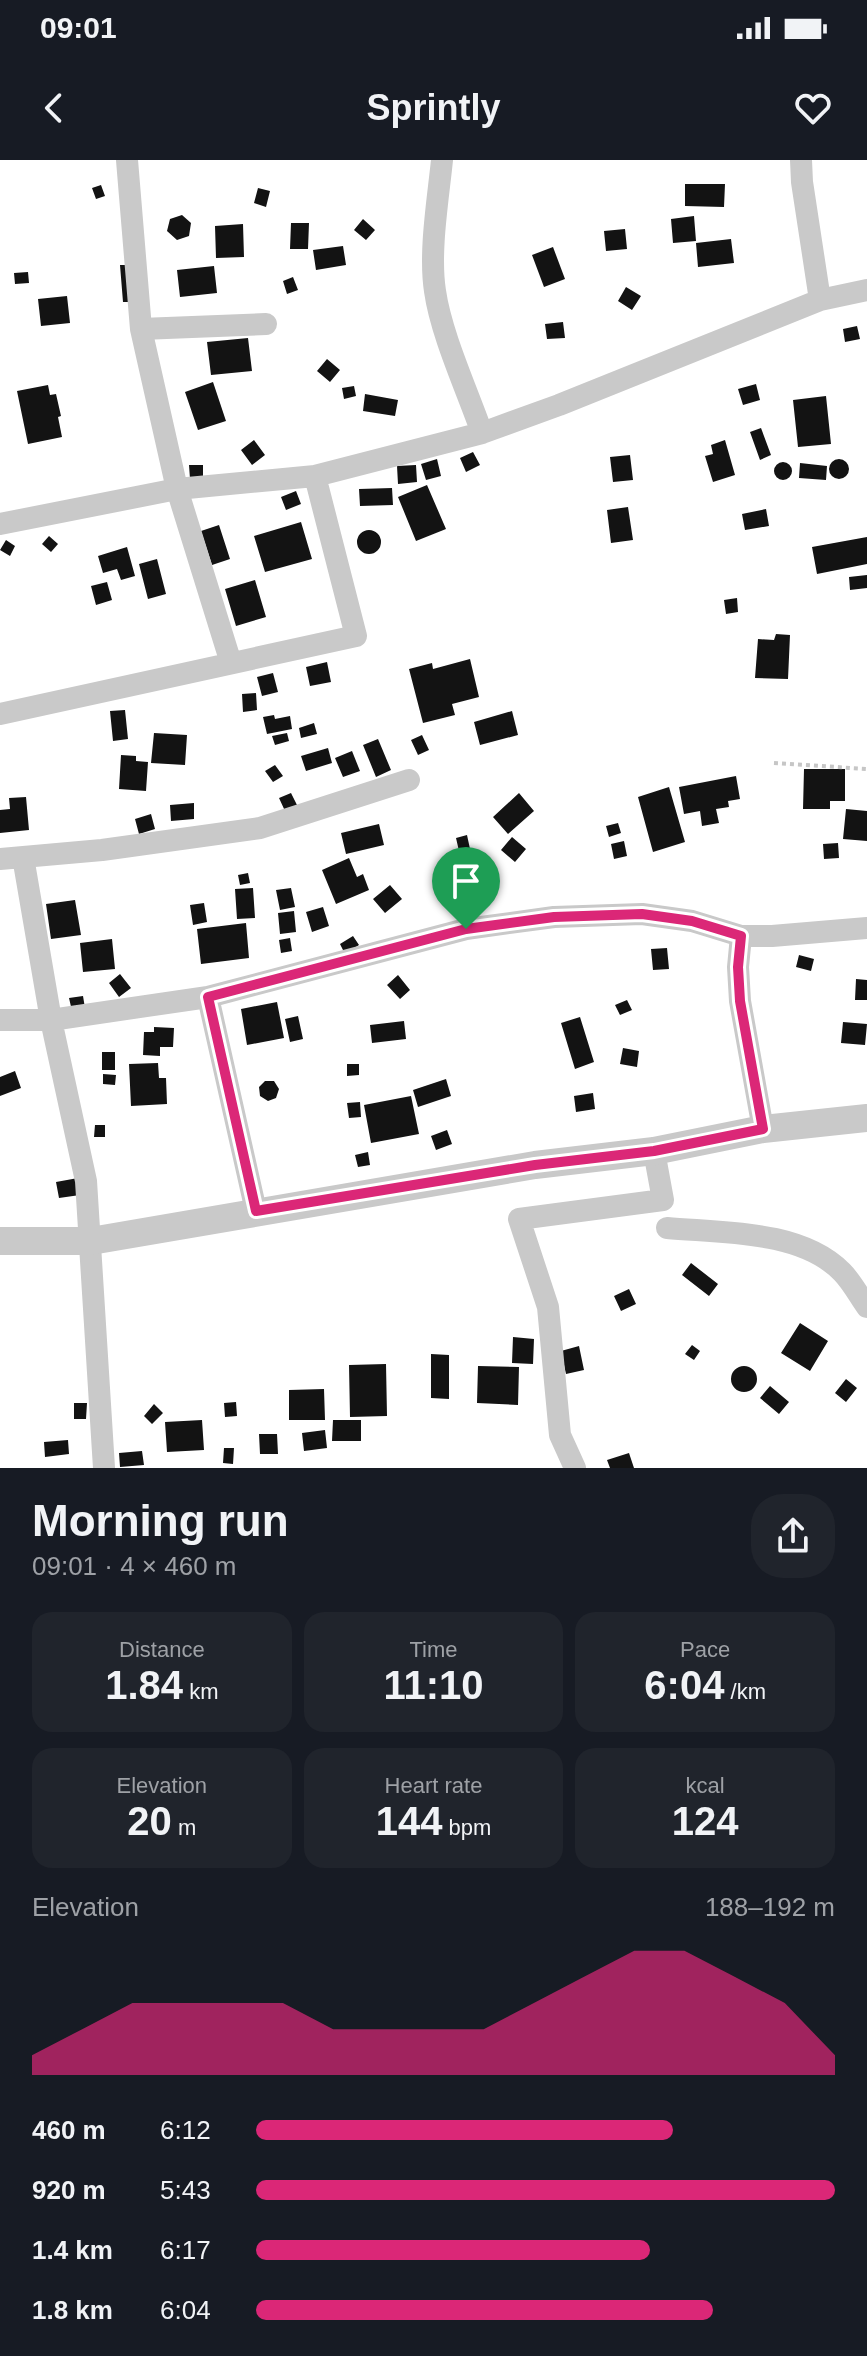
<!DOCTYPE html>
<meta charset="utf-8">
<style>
:root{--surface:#171b24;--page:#20242c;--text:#f1f3f6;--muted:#9ea1a6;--accent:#db2777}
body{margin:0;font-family:Arial,sans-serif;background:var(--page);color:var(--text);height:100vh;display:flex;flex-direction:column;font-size:30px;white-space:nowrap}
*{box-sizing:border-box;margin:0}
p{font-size:26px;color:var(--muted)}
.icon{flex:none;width:44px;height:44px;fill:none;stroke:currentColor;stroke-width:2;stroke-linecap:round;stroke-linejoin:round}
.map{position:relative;height:1308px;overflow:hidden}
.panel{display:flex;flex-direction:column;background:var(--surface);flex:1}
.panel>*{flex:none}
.pin{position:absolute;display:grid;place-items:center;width:68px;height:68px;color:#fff;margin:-82px -34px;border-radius:50% 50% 50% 0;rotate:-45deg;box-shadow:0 0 8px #0007}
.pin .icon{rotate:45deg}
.round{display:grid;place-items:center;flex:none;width:84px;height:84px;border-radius:32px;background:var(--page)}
.head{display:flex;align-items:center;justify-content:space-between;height:136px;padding:0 32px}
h1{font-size:44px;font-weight:800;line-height:60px}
.figures{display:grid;grid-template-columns:repeat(3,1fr);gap:12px;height:136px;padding:8px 32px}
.figures div{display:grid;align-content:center;border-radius:20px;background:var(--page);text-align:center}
.figures b{font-size:40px;font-weight:800}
.figures small{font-size:22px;font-weight:400}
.figures p{font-size:22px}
.chart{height:224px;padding:16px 32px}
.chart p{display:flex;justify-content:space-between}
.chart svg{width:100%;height:144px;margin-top:8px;fill:var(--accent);opacity:.7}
ul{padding:0 32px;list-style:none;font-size:26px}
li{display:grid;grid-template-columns:128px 96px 1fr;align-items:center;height:60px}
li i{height:20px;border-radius:10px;background:var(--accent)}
.status{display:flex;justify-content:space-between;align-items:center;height:56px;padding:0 40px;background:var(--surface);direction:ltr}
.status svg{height:22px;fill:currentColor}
header{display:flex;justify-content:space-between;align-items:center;height:104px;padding:0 32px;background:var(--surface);font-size:36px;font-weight:800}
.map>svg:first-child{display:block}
.building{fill:#131313}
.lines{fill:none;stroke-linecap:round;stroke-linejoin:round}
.path{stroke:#c6c6c6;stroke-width:4;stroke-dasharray:4 4;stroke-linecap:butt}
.minor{stroke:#c9c9c9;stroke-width:22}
.tertiary{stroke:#c9c9c9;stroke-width:28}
.route-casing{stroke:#fff;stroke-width:16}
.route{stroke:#db2777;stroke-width:10}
</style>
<div class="status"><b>09:01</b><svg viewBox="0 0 49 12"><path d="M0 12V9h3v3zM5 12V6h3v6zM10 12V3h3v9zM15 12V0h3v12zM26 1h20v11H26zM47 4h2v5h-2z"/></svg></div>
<header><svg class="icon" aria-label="back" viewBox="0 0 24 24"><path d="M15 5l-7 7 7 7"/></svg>Sprintly<svg class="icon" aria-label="heart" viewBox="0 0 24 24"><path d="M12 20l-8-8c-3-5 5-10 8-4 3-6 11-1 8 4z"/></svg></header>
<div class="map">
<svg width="867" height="1308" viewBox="0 0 867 1308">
<rect width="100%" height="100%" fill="#fff"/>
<path class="building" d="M685 24H725L724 47 685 46Z
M101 25 105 36 96 39 92 28Z
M258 28 270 31 266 47 254 43Z
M182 55 191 63 189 76 177 80 167 71 170 59Z
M694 56 696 81 673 83 671 59Z
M363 59 375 70 366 80 354 70Z
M291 63H309L308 89H290Z
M243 64 244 97 216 98 215 66Z
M625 69 627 89 606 91 604 71Z
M731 79 734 103 698 107 696 83Z
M343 86 346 105 316 110 313 90Z
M553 87 565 119 544 127 532 95Z
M120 105H130L133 142H123Z
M214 106 217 133 180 137 177 110Z
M28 112 29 123 15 124 14 113Z
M293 117 298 130 287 134 283 121Z
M626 127 641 136 632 150 618 141Z
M67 136 70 163 41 166 38 139Z
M563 162 565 178 547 179 545 164Z
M857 166 860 179 845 182 843 169Z
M248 178 252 211 211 215 207 182Z
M327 199 340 210 330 222 317 211Z
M213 222 226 261 198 270 185 232Z
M756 224 760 240 743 245 738 229Z
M48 225 50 235 56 234 61 256 58 257 62 277 28 284 17 231Z
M354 226 356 236 344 239 342 228Z
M365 234 398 240 395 256 363 251Z
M826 236 831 284 798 287 793 240Z
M761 268 771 295 760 300 750 272Z
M254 280 265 295 252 305 241 290Z
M725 280 735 315 713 322 705 296 713 294 711 285Z
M473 292 480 305 466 312 460 298Z
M630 295 633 320 613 322 610 297Z
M829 309a10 10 0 1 1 20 0a10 10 0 1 1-20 0Z
M437 299 441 316 426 320 421 304Z
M774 311a9 9 0 1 1 18 0a9 9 0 1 1-18 0Z
M800 303 827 306 826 320 799 318Z
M189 305H203V318L190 319Z
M416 305 417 322 398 324 397 306Z
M427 325 446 369 416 381 398 337Z
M392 328 393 345 360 346 359 329Z
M296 331 301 344 286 350 281 337Z
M628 347 633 380 611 383 607 350Z
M766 349 769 366 745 370 742 354Z
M301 362 312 399 265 412 254 376Z
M219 365 230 399 212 405 201 371Z
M357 382a12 12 0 1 1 24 0a12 12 0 1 1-24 0Z
M49 376 58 384 51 392 42 384Z
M867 377V404L817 414 812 387Z
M6 380 15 386 10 396 0 390Z
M127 387 135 416 121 420 117 409 103 413 98 396Z
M157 399 166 434 148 439 139 404Z
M867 415V428L850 430 849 417Z
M255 420 266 457 236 466 225 429Z
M107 422 112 440 96 445 91 426Z
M737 438 738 452 726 454 724 440Z
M776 474 790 475 788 519 755 518 758 479 774 480Z
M470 499 479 537 452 544 455 555 423 563 409 509 432 503 433 509Z
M327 502 331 522 310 526 306 507Z
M273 513 278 532 262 536 257 517Z
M256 533 257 550 243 552 242 534Z
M125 550 128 579 113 581 110 551Z
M512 551 518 575 480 585 474 562Z
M274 555 275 559 290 556 292 569 267 574 263 557Z
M314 563 317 574 301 578 299 568Z
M154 573 187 575 185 605 151 603Z
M287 573 289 581 275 585 272 576Z
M422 575 429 590 418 595 411 580Z
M378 579 391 610 376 617 363 585Z
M328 588 332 603 306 611 301 596Z
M352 591 360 611 343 617 335 598Z
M121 595 136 596V601L148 602 146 631 119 629Z
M275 605 283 616 273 622 265 611Z
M804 609H845V641H830V649H803Z
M736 616 740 639 728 641 729 647 716 649 719 663 702 666 700 651 684 654 679 627Z
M669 627 685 682 653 692 638 637Z
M291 633 297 645 285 651 279 638Z
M519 633 534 651 508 674 493 657Z
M26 637 29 670 0 673V650L10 649 9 638Z
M194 643V659L171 661 170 645Z
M846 649 867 651V681L843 679Z
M151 654 155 669 139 674 135 659Z
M618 663 621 673 609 677 606 666Z
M379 664 384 685 346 694 341 673Z
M467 675 470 689 459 691 456 678Z
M512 677 526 689 515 702 501 690Z
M624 681 627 696 614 699 611 684Z
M838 683 839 698 824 699 823 684Z
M349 698 357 717 363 714 369 730 336 744 322 710Z
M248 713 250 723 240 725 238 715Z
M390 725 402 739 385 753 373 739Z
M253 728 255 758 237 759 235 729Z
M291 728 295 747 280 750 276 730Z
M480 728H492V738H480Z
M75 740 81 775 51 779 46 744Z
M204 743 207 762 193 765 190 745Z
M323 747 329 766 312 772 306 752Z
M294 751 296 772 280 774 278 753Z
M246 763 249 798 201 804 197 769Z
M353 776 359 785 345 794 340 784Z
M290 778 292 791 281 793 279 780Z
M112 779 115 809 83 812 80 783Z
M667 788 669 809 653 810 651 789Z
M799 795 814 799 811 811 796 807Z
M120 814 131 828 119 837 109 823Z
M398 815 410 830 400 839 387 825Z
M856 819 867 820V840H855Z
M83 836 85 848 72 851 69 838Z
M627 840 632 850 620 855 615 845Z
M277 842 284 878 247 885 241 849Z
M298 856 303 879 290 882 285 859Z
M580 857 594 902 575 909 561 863Z
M404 861 406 879 372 883 370 865Z
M843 862 867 864 865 885 841 883Z
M154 867 174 868 173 887H160V896L143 895 144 872H154Z
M623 888 639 891 637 907 620 904Z
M102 892H115V910H102Z
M158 903 159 918H166L167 944 131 946 129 904Z
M347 904H359V915L347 916Z
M15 911 21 928 0 936V917Z
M103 914 116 915 115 925 103 924Z
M446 919 451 936 418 947 413 930Z
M265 921H274L279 929 276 938 268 941 260 936 259 927Z
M593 933 595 949 576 952 574 936Z
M411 936 419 974 371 983 364 945Z
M360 942 361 957 349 958 347 943Z
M95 965H105V977H94Z
M447 970 452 984 436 990 431 976Z
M368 992 370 1005 358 1007 355 995Z
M78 1018 80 1035 59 1038 56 1022Z
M691 1103 718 1124 709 1136 682 1115Z
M629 1129 636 1144 621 1151 614 1136Z
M800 1163 828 1181 810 1211 781 1193Z
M513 1177 534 1179 533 1204 512 1203Z
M692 1185 700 1191 694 1200 685 1194Z
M579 1186 584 1210 566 1214 561 1191Z
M431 1194 449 1195V1239L431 1238Z
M386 1204 387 1256 350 1257 349 1205Z
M478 1206 519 1207 518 1245 477 1243Z
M731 1219a13 13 0 1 1 26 0a13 13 0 1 1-26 0Z
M846 1219 857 1228 846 1242 835 1233Z
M770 1226 789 1242 779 1254 760 1238Z
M324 1229 325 1260H289V1230Z
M236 1242 237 1256 225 1257 224 1243Z
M74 1243H87L86 1259H74Z
M154 1244 163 1253 152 1264 144 1256Z
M202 1260 204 1290 167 1292 165 1262Z
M333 1260H361V1281H332Z
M325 1270 327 1288 304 1291 302 1273Z
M259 1274H277L278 1294H260Z
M68 1280 69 1294 45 1297 44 1282Z
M224 1288H234L233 1304 223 1303Z
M142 1291 144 1305 120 1307 119 1293Z
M629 1293 634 1308H610L607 1300Z"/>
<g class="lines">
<path class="path" d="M774 603 867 609"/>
<path class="minor" d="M127 0 141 169 177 329 231 503
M442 0C438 40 429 92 435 131 441 174 467 230 482 273
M801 0 802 22 820 140 867 130
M141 169 266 164
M0 364 177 329 315 316 482 273 559 245 820 140
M0 554 356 476 315 316
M23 697 51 860 86 1021 104 1308
M0 699 102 690 260 668 409 620
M741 776H772L867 768
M208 837 256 1051
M0 860H51L208 837 466 769 554 757 642 754 692 761 741 776 738 807 740 841 763 969
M667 1068C723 1073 801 1070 842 1112 852 1122 859 1136 867 1147
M575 1308 560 1275 548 1147 519 1059 663 1040 654 991"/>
<path class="tertiary" d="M0 1081H91L535 1005 654 991 763 969 867 958"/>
</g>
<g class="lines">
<defs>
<path id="route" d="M642 754 692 761 741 776 738 807 740 841 763 969 654 991 535 1005 256 1051 208 837 466 769 554 757Z"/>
</defs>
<use href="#route" class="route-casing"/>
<use href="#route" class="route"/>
</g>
</svg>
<div class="pin" style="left:466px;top:769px;background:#1e9e55"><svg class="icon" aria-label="arrive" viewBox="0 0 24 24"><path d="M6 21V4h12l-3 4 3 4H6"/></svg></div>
</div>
<section class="panel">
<div class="head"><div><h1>Morning run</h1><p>09:01 · 4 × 460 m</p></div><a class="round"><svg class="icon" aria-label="share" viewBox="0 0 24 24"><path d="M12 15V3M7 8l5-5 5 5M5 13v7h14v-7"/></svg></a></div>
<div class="figures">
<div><p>Distance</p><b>1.84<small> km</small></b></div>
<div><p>Time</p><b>11:10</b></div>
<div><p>Pace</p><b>6:04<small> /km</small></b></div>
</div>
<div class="figures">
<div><p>Elevation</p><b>20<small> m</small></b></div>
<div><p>Heart rate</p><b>144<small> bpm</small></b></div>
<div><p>kcal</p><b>124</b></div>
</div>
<div class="chart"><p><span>Elevation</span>188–192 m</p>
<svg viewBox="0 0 160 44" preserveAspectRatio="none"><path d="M0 44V38L10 30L20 22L30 22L40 22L50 22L60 30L70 30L80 30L90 30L100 22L110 14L120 6L130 6L140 14L150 22L160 38V44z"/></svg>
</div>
<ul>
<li><b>460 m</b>6:12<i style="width:72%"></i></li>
<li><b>920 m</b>5:43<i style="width:100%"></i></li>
<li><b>1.4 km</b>6:17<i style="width:68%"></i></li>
<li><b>1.8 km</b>6:04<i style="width:79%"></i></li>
</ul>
</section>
